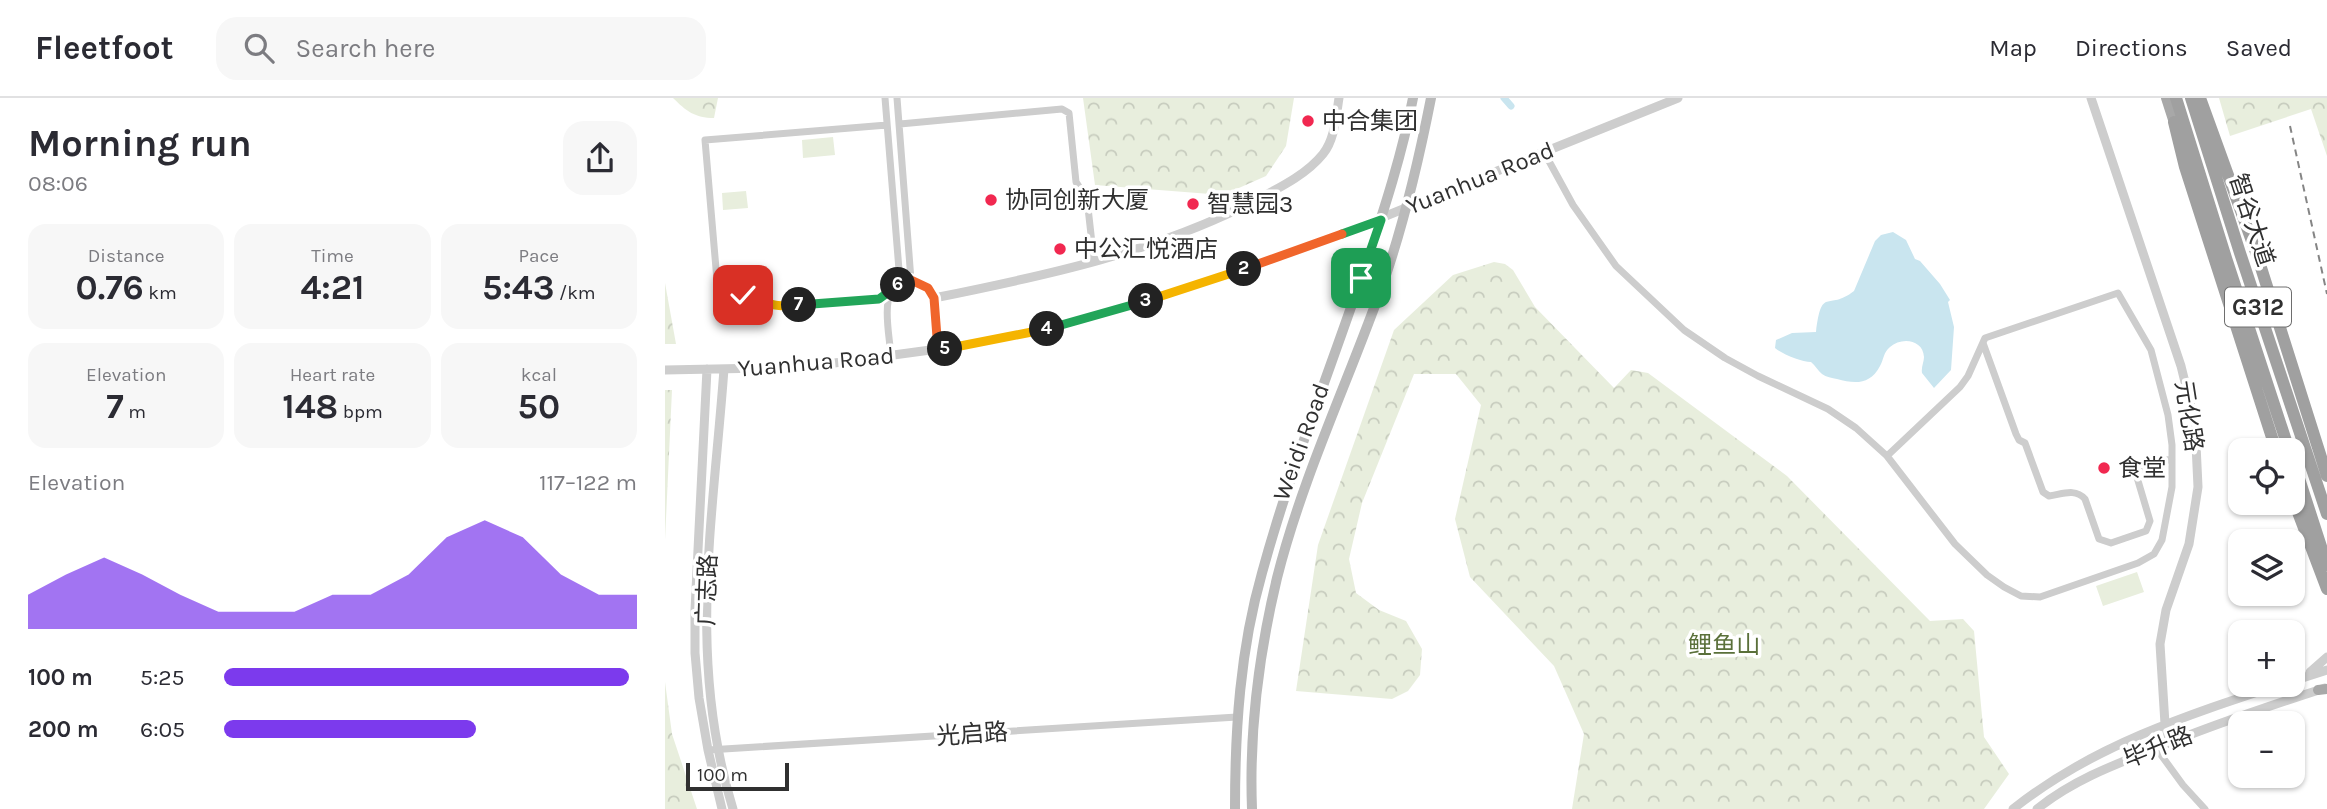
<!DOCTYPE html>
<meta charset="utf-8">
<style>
:root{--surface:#fff;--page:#f7f7f7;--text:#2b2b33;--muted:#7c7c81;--line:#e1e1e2;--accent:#7c3aed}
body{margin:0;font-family:Karla,"Noto Sans SC",sans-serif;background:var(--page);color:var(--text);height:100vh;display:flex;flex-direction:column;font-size:26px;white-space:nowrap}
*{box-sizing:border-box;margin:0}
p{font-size:23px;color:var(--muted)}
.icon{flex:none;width:38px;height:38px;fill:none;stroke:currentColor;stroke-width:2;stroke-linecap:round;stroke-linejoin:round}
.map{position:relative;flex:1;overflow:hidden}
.side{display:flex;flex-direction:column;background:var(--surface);width:665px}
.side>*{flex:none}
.tools{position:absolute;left:1563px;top:340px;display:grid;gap:14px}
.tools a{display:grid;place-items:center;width:77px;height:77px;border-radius:14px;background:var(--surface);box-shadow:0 2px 5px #0004;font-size:35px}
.scale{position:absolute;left:21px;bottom:18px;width:103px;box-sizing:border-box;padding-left:7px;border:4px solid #303030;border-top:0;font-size:19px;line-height:24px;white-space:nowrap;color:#303030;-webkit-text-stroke:5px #fff;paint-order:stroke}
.pin{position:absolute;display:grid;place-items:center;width:60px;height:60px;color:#fff;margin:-30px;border-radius:14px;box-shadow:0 4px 10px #0006}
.km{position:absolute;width:35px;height:35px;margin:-18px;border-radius:50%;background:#222;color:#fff;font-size:19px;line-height:35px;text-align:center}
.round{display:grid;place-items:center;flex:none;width:74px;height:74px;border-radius:21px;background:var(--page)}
.head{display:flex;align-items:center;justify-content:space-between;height:119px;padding:0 28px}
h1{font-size:38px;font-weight:700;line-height:52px}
.metrics{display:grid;grid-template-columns:repeat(3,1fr);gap:10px;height:119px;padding:7px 28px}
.metrics div{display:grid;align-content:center;border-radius:18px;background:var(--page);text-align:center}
.metrics b{font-size:35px;font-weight:700}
.metrics small{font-size:19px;font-weight:400}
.metrics p{font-size:19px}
.chart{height:196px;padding:14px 28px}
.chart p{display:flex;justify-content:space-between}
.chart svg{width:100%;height:126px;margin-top:7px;fill:var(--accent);opacity:.7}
ul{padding:0 28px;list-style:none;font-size:23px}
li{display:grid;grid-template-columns:112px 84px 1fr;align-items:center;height:52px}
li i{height:18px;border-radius:9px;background:var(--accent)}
header{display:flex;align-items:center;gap:42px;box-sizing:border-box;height:98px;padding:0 35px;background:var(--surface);border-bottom:2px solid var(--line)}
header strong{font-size:33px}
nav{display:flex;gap:38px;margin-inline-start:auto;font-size:24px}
.search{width:490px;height:63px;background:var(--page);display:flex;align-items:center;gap:18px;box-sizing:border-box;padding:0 24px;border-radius:21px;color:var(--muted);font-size:26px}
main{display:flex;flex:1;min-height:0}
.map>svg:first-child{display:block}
.forest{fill:url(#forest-crowns)}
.pitch{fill:#e8eedd}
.water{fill:#c9e5ef}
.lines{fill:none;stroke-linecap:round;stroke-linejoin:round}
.canal{stroke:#c9e5ef;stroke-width:7}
.minor{stroke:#cdcdcd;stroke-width:7}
.tertiary{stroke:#cdcdcd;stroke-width:9}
.secondary{stroke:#bababa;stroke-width:10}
.primary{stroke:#a8a8a8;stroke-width:10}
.trunk{stroke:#a0a0a0;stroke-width:12}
.rail{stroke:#858585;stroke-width:2;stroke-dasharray:7 5;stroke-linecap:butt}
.split-1-casing{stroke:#fff;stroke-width:14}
.split-2-casing{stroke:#fff;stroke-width:14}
.split-3-casing{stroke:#fff;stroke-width:14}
.split-4-casing{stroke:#fff;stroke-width:14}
.split-5-casing{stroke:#fff;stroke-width:14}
.split-6-casing{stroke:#fff;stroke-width:14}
.split-7-casing{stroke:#fff;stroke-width:14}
.split-8-casing{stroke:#fff;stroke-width:14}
.split-1{stroke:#22a559;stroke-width:9}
.split-2{stroke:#f0652b;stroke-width:9}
.split-3{stroke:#f5b400;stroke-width:9}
.split-4{stroke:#22a559;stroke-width:9}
.split-5{stroke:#f5b400;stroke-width:9}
.split-6{stroke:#f0652b;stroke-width:9}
.split-7{stroke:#22a559;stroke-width:9}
.split-8{stroke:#f5b400;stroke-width:9}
.poi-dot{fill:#f12850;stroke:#fff;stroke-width:2.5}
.labels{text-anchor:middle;stroke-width:7;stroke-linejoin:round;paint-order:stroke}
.shield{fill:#fff;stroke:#6e6e6e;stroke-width:2}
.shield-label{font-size:23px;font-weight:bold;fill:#303030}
.poi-label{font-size:24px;fill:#303030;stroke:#fff;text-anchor:start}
.street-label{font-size:24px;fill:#303030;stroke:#fff}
.park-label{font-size:24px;fill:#5a703a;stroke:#fff}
</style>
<header>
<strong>Fleetfoot</strong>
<div class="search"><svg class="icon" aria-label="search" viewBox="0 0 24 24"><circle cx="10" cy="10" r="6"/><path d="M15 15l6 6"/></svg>Search here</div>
<nav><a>Map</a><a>Directions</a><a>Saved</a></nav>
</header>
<main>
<section class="side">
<div class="head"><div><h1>Morning run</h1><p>08:06</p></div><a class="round"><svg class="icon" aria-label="share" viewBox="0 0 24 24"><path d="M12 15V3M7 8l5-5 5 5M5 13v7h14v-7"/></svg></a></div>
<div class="metrics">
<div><p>Distance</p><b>0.76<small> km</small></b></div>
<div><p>Time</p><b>4:21</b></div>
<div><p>Pace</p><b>5:43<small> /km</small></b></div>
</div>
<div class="metrics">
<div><p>Elevation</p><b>7<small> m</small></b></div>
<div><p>Heart rate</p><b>148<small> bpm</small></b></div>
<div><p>kcal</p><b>50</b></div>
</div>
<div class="chart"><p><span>Elevation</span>117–122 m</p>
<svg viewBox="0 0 160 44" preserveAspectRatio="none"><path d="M0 44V32L10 25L20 19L30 25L40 32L50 38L60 38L70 38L80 32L90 32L100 25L110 12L120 6L130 12L140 25L150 32L160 32V44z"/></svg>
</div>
<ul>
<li><b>100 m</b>5:25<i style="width:98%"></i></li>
<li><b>200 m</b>6:05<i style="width:61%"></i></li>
</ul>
</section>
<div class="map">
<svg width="1662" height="711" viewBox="0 0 1662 711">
<defs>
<pattern id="forest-crowns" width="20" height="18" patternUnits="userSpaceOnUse" patternTransform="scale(1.75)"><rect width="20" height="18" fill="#e8eedd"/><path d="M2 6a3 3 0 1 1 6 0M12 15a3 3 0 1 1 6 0" fill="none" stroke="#c7ccbe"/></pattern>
</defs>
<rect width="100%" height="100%" fill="#fff"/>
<path class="forest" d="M8 0H53L49 20C30 20 21 13 8 0Z
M418 0H629L621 48 601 78 558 97 430 87Z
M1554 0H1662V58L1646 11 1565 38Z
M829 164 840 166 848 172 870 209 949 290 966 272 983 275 1122 378 1265 523 1298 521 1309 533 1319 639 1344 676 1319 711H907L919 636 889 568 805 479 790 421 816 307 791 276H749L697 405 684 461 691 495 714 512 741 523 757 551 755 577 743 593 727 601 631 593 653 447 729 232 788 177Z
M0 185 11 246H0Z
M0 292H7L0 442Z
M0 584 7 636 32 711H0Z"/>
<path class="pitch" d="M168 39 170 57 138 60 137 42Z
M81 93 83 110 58 112 57 95Z
M1472 474 1479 494 1438 508 1431 488Z"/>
<path class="water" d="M1228 134 1241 142 1250 161 1255 163 1275 186 1285 202 1283 204 1289 229 1286 272 1269 290 1257 275C1256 269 1259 264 1259 259 1258 241 1236 239 1225 249 1218 255 1219 261 1215 268 1205 287 1190 286 1172 281 1167 280 1161 279 1157 276 1153 273 1150 267 1146 264 1137 264 1117 256 1110 250L1111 242 1127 235 1151 234C1157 187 1162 214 1189 193L1210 143 1216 137Z"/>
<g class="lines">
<path class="canal" d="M839 0 846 8"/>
<path class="minor" d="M220 0 235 184
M232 0 246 182
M235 26 397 11 404 15 411 84 422 101 429 163
M222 27 40 42 53 194 56 199C64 200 72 197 80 197 92 198 102 206 114 208 147 207 197 210 225 194
M879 54 908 107 951 168 1019 232 1060 260 1093 278 1163 311 1191 330 1222 358 1290 446 1322 477 1339 489 1356 498 1375 499 1473 465 1489 456 1497 442 1507 389V347L1503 317 1486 252 1453 195 1320 240 1303 278 1295 289 1222 358
M1318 245 1351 336 1354 342 1360 345 1378 394 1384 398C1398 396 1410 390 1420 401L1434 441 1446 445 1481 433 1485 423 1471 376 1484 366 1507 361
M226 259C225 242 220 220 223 204 224 194 230 186 239 184 275 174 271 230 273 252
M1491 650 1518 687 1540 711
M43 652 572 619"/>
<path class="tertiary" d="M1426 0 1516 268 1530 325 1533 389 1524 446 1501 512 1495 546 1500 626 1505 644
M269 200C379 178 492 154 593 101 616 89 642 76 658 56 670 41 671 18 674 0
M42 271 30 512V555L34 600 43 652 57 711
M59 271C48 422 22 562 68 711
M0 272 140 269 317 245 381 231 512 193 649 147 1013 0
M1645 574 1662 559
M1628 583 1662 572
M1348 711C1427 648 1522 617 1617 586
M1372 711C1407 683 1446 668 1487 652 1544 628 1601 609 1660 590"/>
<path class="secondary" d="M570 711C570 631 575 552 597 475 626 369 667 267 702 163 720 109 737 56 748 0
M587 711C584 633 594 555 612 480 638 377 685 280 720 180 740 121 754 61 766 0"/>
<path class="primary" d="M1501 0 1511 31
M1653 592 1662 591"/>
<path class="trunk" d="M1511 0 1561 160 1624 352
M1526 0 1575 155 1662 416
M1535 0 1592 157 1662 378
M1509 24 1520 69 1611 352
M1628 362 1662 467
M1628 401 1662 491"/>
<path class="rail" d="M1625 28 1662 196"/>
</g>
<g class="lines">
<defs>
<path id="split-1" d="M677 136 716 122 696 180"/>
<path id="split-2" d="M579 171 677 136"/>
<path id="split-3" d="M481 203 579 171"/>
<path id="split-4" d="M382 231 481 203"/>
<path id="split-5" d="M280 251 382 231"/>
<path id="split-6" d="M233 187 246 182 263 190 269 200 273 252 280 251"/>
<path id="split-7" d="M134 207 214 201 233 187"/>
<path id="split-8" d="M78 197C89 198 96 203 106 206 115 209 125 208 134 207"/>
</defs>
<use href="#split-1" class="split-1-casing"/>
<use href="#split-2" class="split-2-casing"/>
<use href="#split-3" class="split-3-casing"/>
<use href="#split-4" class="split-4-casing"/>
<use href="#split-5" class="split-5-casing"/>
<use href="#split-6" class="split-6-casing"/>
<use href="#split-7" class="split-7-casing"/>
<use href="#split-8" class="split-8-casing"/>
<use href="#split-1" class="split-1"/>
<use href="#split-2" class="split-2"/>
<use href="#split-3" class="split-3"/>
<use href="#split-4" class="split-4"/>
<use href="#split-5" class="split-5"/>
<use href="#split-6" class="split-6"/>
<use href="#split-7" class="split-7"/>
<use href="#split-8" class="split-8"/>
</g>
<g class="poi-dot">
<circle cx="643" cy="23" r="7"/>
<circle cx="326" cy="102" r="7"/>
<circle cx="528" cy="106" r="7"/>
<circle cx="395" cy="151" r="7"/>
<circle cx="1439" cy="370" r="7"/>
</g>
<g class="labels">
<rect class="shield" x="1560" y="189.5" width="66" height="39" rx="5"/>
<g class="shield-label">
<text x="1593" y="217">G312</text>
</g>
<g class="poi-label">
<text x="657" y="31">中合集团</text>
<text x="340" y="110">协同创新大厦</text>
<text x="542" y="114">智慧园3</text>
<text x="409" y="159">中公汇悦酒店</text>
<text x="1453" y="378">食堂</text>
</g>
<g class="street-label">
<text transform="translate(815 80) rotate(-22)" y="8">Yuanhua Road</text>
<text transform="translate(1587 122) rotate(72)" y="8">智谷大道</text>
<text transform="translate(151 264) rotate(-5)" y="8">Yuanhua Road</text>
<text transform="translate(1524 318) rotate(81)" y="8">元化路</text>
<text transform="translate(636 344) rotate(-70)" y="8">Weidi Road</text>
<text transform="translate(42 492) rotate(-88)" y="8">广志路</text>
<text transform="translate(307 636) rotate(-4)" y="8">光启路</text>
<text transform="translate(1493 649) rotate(-22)" y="8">毕升路</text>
</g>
<g class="park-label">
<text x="1059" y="555">鲤鱼山</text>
</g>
</g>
</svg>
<div class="tools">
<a><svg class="icon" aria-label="locate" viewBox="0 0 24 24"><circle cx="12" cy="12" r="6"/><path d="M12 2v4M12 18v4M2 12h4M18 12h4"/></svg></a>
<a><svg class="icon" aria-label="layers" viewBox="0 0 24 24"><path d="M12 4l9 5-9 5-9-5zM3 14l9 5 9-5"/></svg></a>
<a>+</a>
<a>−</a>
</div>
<div class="scale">100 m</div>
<div class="pin" style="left:696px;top:180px;background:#1e9e55"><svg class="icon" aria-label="arrive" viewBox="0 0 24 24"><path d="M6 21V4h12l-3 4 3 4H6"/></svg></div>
<div class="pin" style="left:78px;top:197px;background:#d93025"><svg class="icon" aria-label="check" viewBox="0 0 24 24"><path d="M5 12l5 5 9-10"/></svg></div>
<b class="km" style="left:579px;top:171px">2</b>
<b class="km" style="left:481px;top:203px">3</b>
<b class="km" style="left:382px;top:231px">4</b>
<b class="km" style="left:280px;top:251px">5</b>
<b class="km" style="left:233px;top:187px">6</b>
<b class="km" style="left:134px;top:207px">7</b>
</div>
</main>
